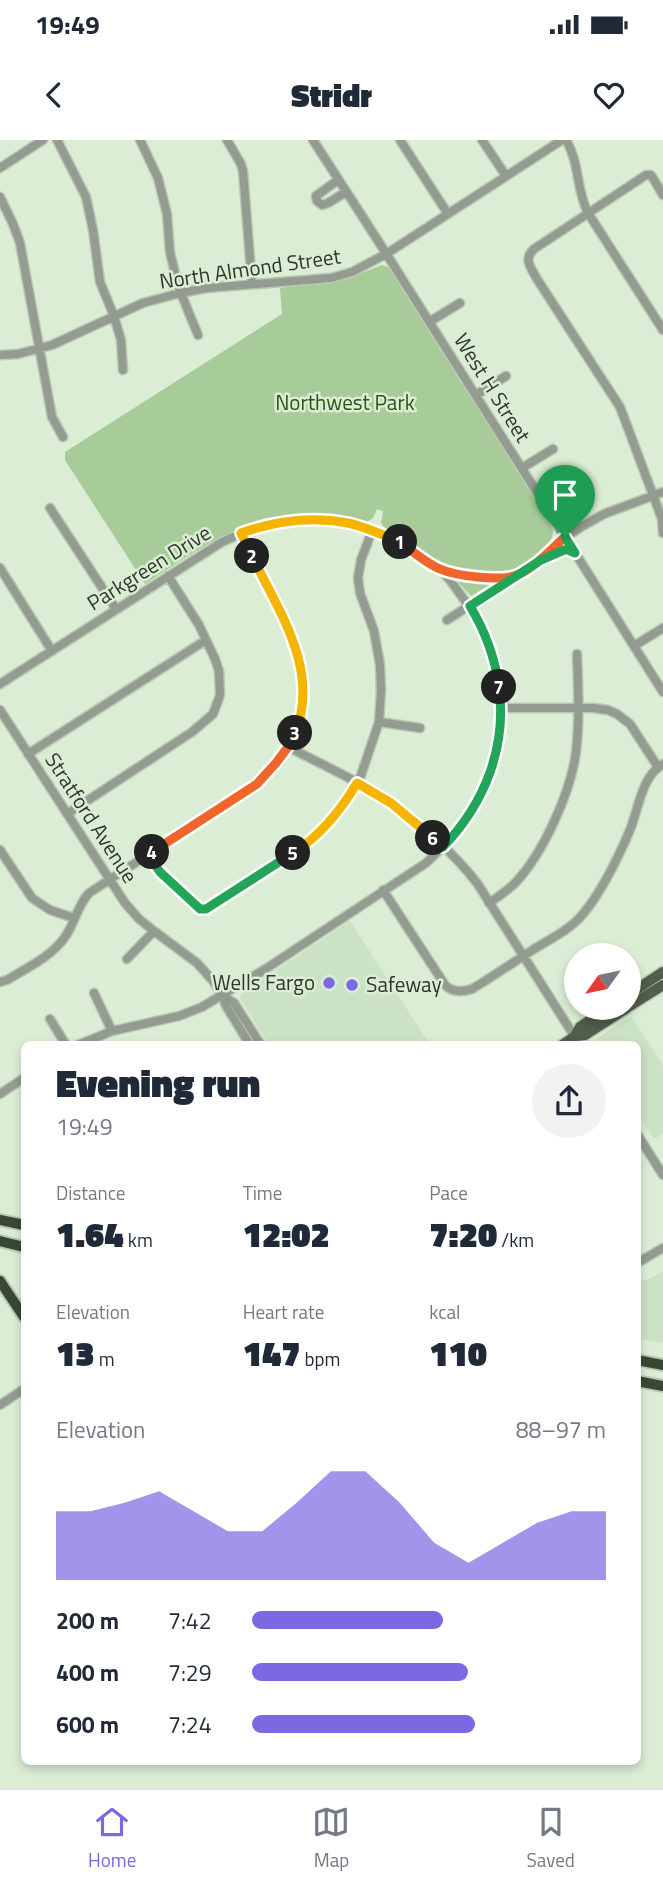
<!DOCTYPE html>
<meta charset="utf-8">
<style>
:root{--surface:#fff;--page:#f2f2f3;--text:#1f2937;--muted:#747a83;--line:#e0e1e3;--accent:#7c68e3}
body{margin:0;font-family:"Titillium Web",sans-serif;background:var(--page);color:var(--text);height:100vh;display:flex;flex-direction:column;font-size:26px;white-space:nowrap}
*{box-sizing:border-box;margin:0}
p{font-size:23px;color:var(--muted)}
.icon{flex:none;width:38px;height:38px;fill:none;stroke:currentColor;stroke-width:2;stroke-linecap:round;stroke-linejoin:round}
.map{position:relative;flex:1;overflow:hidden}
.panel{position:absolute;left:21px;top:901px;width:620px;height:724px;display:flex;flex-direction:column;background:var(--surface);border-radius:10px;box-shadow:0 4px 10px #0003}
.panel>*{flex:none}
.needle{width:46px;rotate:237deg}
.tools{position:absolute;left:564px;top:803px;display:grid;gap:14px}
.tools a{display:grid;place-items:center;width:77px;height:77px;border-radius:50%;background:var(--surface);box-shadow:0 4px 10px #0003;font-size:35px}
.pin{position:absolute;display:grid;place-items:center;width:60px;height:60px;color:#fff;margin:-72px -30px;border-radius:50% 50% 50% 0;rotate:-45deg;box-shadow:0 0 7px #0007}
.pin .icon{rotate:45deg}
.km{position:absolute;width:35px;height:35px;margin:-18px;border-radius:50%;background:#222;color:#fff;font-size:19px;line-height:35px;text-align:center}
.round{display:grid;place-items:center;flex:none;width:74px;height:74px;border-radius:37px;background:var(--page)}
.summary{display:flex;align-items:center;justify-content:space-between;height:119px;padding:0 35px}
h1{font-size:38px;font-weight:800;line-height:52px}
.metrics{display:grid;grid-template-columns:repeat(3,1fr);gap:10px;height:119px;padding:7px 35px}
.metrics div{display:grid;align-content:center}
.metrics b{font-size:35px;font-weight:800}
.metrics small{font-size:19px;font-weight:400}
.metrics p{font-size:19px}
.chart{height:196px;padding:14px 35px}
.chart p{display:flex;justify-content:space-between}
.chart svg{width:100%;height:126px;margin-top:7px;fill:var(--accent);opacity:.7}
ul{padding:0 35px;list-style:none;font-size:23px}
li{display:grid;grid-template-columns:112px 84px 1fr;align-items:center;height:52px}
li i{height:18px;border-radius:9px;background:var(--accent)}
.status{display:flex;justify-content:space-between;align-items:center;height:49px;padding:0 35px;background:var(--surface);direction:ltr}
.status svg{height:19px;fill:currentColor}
header{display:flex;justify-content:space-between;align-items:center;height:91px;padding:0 35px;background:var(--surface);font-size:32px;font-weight:800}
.tabs{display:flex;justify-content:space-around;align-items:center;height:98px;border-top:2px solid var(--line);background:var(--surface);font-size:19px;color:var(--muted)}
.tabs a{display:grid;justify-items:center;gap:4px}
.tabs .selected{color:var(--accent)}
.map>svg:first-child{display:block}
.built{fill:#cce2c4}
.green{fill:#a7cc9a}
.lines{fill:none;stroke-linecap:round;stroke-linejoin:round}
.minor-casing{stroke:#b9c8b2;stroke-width:11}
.major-casing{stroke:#b9c8b2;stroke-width:13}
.highway-casing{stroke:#b9c8b2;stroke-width:14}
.minor{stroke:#949b91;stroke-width:8}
.major{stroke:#515e4c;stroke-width:10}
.highway{stroke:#394834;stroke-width:10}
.split-1-casing{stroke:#fff;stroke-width:14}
.split-2-casing{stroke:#fff;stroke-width:14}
.split-3-casing{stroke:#fff;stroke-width:14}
.split-4-casing{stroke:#fff;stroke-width:14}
.split-5-casing{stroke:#fff;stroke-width:14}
.split-6-casing{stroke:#fff;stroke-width:14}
.split-7-casing{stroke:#fff;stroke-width:14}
.split-8-casing{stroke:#fff;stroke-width:14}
.split-1{stroke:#f0652b;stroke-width:9}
.split-2{stroke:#f5b400;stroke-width:9}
.split-3{stroke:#f5b400;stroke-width:9}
.split-4{stroke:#f0652b;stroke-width:9}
.split-5{stroke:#22a559;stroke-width:9}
.split-6{stroke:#f5b400;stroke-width:9}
.split-7{stroke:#22a559;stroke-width:9}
.split-8{stroke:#22a559;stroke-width:9}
.poi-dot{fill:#7c68e3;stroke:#dbedd4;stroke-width:2.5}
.labels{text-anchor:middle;stroke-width:5;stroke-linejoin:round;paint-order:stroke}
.street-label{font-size:21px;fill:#2f362c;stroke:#dbedd4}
.park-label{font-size:21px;fill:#2d531c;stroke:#dbedd4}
.poi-label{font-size:21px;fill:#2f362c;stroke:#dbedd4;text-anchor:end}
</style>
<div class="status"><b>19:49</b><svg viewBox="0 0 49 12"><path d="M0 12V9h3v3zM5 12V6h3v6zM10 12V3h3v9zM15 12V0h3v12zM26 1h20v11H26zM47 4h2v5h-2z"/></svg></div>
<header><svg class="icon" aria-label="back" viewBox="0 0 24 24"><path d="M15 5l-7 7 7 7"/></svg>Stridr<svg class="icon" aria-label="heart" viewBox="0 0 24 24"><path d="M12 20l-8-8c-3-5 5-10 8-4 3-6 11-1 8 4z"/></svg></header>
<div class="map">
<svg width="663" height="1648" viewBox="0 0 663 1648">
<rect width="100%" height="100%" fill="#dbedd4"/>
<path class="built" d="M349 781H350L430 905H269L242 862 240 858 242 853Z
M631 876 663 925V994L654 999 637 973V905H594L593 903 594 900Z
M663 1131V1203L637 1198V1141L649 1139Z"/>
<path class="green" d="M382 125 388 127 392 133 552 386C555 395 550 403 543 410 520 435 479 442 448 427 435 421 424 411 412 403 402 397 387 393 381 383L383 371 377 369 373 378 367 382C353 380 339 375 324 374 252 370 203 406 145 444L65 320V312L282 174 280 148 341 141Z
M459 438 474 441H490L491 444 471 456 457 441Z"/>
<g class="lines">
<defs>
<path id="minor" d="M57 0 86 57 93 90 100 142 114 176 121 200 123 230
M140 0 158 38 167 74 170 112 178 146 198 195
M227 0 241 24 243 31 252 144
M313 0 382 107 663 552
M400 0 448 74
M482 0 506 36
M566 0C580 23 576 50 588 73L663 190
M0 28 43 0
M338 40 316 56 317 61 322 65 328 63 346 52
M663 55 651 35H646L534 109C523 119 531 128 537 139L620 267 662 379 663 393
M0 57 13 84 20 103 52 277 63 297
M429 182 460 163
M0 215 18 214 52 205 143 163 180 153 207 148 331 138 352 132 386 114 562 0
M476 255 506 236
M522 328 553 309
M50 368 116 469
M544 419C556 416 563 407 575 413
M0 428 52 511
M439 429 475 437H512
M447 480 541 420 559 402 581 387 604 374 663 352
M634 506 663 488
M0 544 222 402C295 366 378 375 440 429 447 436 454 445 460 454 508 515 514 600 475 667 462 689 444 706 426 723L267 828 202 867 179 876 112 891 78 905
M501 568H593L608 570 617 574 630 584 658 627
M0 570 125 763 139 779 154 791 197 823 214 842 222 855 226 866 250 905
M379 582 420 588
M288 607C323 625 361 642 393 665 423 685 455 715 477 743L580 905
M28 614 206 500
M67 674 192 592 213 574 220 555 219 531 215 519 199 485 168 436
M0 710 32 758 50 770 74 778
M148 715 160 732 200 769H206L301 708 333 678 360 638 379 582 381 550 380 525 374 491 360 453 358 438 361 420 372 391
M383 750 445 845C453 853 463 852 472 849 492 837 511 824 531 811 548 800 570 790 583 774 603 750 618 718 630 690 639 668 641 637 663 624
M489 763C498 757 507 751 515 743 543 714 571 652 576 612 580 579 578 547 577 514
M127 819 154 791
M0 842 7 840C27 828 52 816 65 797 75 783 77 766 89 753L257 644C292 613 312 566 299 519 294 500 285 483 276 465 264 441 252 417 241 393
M94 853 112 891
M222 855 234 863 261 905
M50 879 66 905
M0 954 24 938
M637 994 663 1035
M637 1123 663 1108
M0 1265 24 1249"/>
<path id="major" d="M628 855 663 832
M628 867 663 845
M575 896 580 887 608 868
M562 905 575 896 585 895 627 868"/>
<path id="highway" d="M0 1080 24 1085
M0 1101 24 1107
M0 1141 24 1177
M637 1220 663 1225
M637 1241 663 1246"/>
</defs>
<use href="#minor" class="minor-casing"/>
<use href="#major" class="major-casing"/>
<use href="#highway" class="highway-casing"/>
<use href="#minor" class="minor"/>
<use href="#major" class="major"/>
<use href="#highway" class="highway"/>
</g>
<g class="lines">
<defs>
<path id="split-1" d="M400 402C411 410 427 424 440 429 456 436 498 441 514 436 531 432 552 408 565 397"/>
<path id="split-2" d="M252 416 241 393C275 381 312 376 348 383 366 387 383 395 400 402"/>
<path id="split-3" d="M252 416C278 470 321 531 295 593"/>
<path id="split-4" d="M152 712 257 644 276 623 288 607 295 593"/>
<path id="split-5" d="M152 712 148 715 160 732 200 769H206L293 713"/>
<path id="split-6" d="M293 713C320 696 341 670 357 643L391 663 433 698"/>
<path id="split-7" d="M433 698 443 707C485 663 507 607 499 547"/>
<path id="split-8" d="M499 547C495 517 485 491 470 466L541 420 564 410H568L575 413 565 397"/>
</defs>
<use href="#split-1" class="split-1-casing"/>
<use href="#split-2" class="split-2-casing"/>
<use href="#split-3" class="split-3-casing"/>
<use href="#split-4" class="split-4-casing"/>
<use href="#split-5" class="split-5-casing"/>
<use href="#split-6" class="split-6-casing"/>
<use href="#split-7" class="split-7-casing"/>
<use href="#split-8" class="split-8-casing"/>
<use href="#split-1" class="split-1"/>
<use href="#split-2" class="split-2"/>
<use href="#split-3" class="split-3"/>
<use href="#split-4" class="split-4"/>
<use href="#split-5" class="split-5"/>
<use href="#split-6" class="split-6"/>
<use href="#split-7" class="split-7"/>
<use href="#split-8" class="split-8"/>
</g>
<g class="poi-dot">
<circle cx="329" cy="843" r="7"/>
<circle cx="352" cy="845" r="7"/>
</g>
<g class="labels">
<g class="street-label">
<text transform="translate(250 129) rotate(-8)" y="7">North Almond Street</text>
<text transform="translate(492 248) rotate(58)" y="7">West H Street</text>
<text transform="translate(149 428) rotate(-32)" y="7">Parkgreen Drive</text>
<text transform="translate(91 678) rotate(57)" y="7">Stratford Avenue</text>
</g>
<g class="park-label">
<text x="345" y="270">Northwest Park</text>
</g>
<g class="poi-label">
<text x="315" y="850">Wells Fargo</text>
<text x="366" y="852" text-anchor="start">Safeway</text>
</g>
</g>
</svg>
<div class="tools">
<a><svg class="needle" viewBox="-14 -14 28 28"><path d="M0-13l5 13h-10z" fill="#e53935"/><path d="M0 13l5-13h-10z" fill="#747a83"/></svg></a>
</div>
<div class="pin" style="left:565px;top:397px;background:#1e9e55"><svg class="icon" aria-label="arrive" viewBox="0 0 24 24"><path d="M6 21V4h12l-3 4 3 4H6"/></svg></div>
<b class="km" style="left:400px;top:402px">1</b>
<b class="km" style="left:252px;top:416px">2</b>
<b class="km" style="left:295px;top:593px">3</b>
<b class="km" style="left:152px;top:712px">4</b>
<b class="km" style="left:293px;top:713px">5</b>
<b class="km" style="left:433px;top:698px">6</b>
<b class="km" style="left:499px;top:547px">7</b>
<section class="panel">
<div class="summary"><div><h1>Evening run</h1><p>19:49</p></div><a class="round"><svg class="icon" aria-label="share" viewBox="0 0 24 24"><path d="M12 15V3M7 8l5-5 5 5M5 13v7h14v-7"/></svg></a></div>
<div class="metrics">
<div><p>Distance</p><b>1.64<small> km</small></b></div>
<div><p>Time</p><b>12:02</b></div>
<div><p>Pace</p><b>7:20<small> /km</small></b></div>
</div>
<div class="metrics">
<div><p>Elevation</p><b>13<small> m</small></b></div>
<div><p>Heart rate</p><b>147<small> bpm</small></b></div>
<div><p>kcal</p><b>110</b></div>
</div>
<div class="chart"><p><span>Elevation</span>88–97 m</p>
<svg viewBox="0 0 160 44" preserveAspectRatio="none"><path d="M0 44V20L10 20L20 17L30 13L40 20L50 27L60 27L70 17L80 6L90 6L100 17L110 31L120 38L130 31L140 24L150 20L160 20V44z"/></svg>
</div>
<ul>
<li><b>200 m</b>7:42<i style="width:54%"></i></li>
<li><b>400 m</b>7:29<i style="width:61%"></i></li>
<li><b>600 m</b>7:24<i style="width:63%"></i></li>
</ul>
</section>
</div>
<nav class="tabs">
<a class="selected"><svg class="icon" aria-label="home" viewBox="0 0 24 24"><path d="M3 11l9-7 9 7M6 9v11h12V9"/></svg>Home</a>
<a><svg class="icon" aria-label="map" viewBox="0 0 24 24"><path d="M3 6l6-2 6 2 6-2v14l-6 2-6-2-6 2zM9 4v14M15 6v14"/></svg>Map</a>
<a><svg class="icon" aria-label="saved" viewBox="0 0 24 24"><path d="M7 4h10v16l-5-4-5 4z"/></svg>Saved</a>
</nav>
